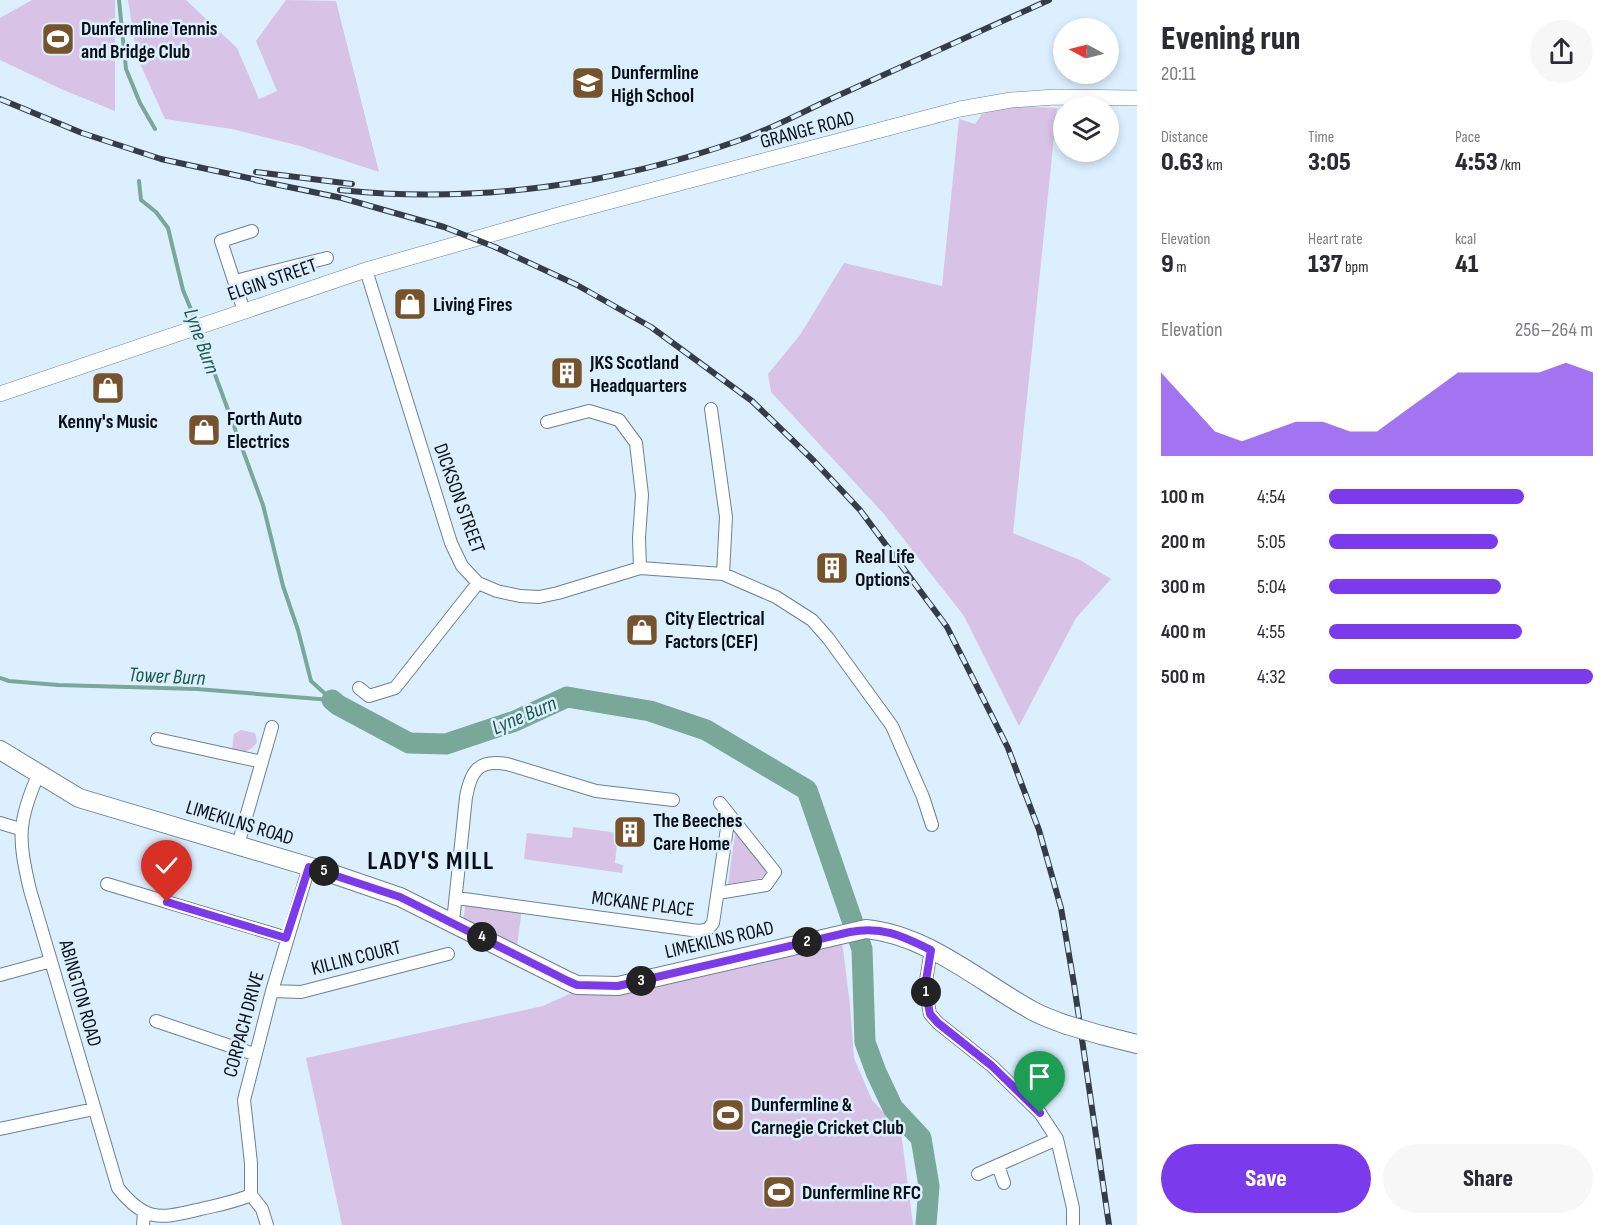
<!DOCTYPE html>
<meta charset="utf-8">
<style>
:root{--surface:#fff;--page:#f7f7f7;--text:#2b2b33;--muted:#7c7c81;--accent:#7c3aed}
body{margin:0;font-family:"Sofia Sans Condensed",sans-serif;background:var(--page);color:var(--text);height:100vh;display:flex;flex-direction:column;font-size:22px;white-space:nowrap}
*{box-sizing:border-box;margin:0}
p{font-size:20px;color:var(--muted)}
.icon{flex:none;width:33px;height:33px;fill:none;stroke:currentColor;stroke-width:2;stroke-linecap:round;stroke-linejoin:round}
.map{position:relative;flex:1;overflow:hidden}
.drawer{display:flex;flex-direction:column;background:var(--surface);width:480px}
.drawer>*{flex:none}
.needle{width:39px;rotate:277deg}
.controls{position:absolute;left:1053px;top:18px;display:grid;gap:12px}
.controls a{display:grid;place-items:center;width:66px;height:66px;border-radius:50%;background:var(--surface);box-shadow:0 3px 9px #0003;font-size:30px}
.pin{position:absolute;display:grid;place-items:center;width:51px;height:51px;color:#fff;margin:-62px -26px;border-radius:50% 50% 50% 0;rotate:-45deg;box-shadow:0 0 6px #0007}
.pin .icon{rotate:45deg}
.km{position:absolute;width:30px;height:30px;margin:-15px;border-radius:50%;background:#222;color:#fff;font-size:16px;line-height:30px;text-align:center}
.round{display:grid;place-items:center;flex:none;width:63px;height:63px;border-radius:32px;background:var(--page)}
.headline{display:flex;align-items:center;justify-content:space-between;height:102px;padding:0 24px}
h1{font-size:33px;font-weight:800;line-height:45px}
.metrics{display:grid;grid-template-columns:repeat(3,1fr);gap:9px;height:102px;padding:6px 24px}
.metrics div{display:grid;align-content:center}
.metrics b{font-size:26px;font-weight:800}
.metrics small{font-size:16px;font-weight:400}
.metrics p{font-size:16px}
.chart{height:168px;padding:12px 24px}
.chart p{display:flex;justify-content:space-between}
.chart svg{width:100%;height:108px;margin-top:6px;fill:var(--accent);opacity:.7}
.button{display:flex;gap:12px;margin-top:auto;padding:12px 24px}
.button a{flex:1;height:69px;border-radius:36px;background:var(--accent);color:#fff;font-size:24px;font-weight:800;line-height:69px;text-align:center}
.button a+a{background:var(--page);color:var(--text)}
ul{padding:0 24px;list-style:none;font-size:20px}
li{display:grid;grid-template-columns:96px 72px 1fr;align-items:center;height:45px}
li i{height:15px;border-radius:8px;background:var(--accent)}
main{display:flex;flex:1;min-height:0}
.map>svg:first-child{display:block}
.green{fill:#d8c2e5}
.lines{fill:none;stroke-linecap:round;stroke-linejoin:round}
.stream{stroke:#79a798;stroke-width:4}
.river{stroke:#79a798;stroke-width:21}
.minor-casing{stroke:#6c8191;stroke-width:14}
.tertiary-casing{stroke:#6c8191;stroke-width:16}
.secondary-casing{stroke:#6c8191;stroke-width:20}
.minor{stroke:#fff;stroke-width:12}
.tertiary{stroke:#fff;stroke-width:15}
.secondary{stroke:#fff;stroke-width:18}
.rail-casing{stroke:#343d46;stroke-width:6}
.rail{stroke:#dceffe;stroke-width:4;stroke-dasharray:11;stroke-linecap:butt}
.secondary-bridge-casing{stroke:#6c8191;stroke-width:20;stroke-linecap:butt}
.secondary-bridge{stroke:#fff;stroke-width:18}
.route-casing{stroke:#fff;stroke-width:12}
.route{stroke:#7c3aed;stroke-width:8}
.labels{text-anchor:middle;stroke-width:5;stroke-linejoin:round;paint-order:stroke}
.poi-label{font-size:20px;font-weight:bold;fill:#070e15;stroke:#dceffe;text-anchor:start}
.street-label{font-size:20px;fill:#070e15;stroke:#dceffe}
.water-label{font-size:21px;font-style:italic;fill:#1a5848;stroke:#dceffe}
.district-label{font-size:26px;font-weight:bold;letter-spacing:1.5px;fill:#070e15;stroke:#dceffe}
</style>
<main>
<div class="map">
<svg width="1137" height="1225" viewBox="0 0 1137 1225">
<rect width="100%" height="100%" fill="#dceffe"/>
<path class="green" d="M32 0H115V111L61 89 0 60V18Z
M128 0H186L237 48 259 99 277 91 256 41 286 0 336 1 379 172 300 146 232 129 165 119 137 57Z
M1011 106 1057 108 1013 533 1080 560 1111 579 1076 618 1019 726 964 616 884 514 771 392 768 374 800 335 844 263 942 286 959 119 975 124 982 114Z
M241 730 255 733 257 742C250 753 243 752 232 750L234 734Z
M573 827 618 833 615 863 623 865 622 873 524 859 527 833 572 838Z
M736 828 769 869 762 878 728 884Z
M466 903 522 909 517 946 463 920Z
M842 941 850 1005 854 1058 872 1100 901 1132 913 1225H342L306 1058 543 1006 578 990 615 996Z"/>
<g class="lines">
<path class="stream" d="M119 0 126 69 140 103 155 129
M139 181 141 200 156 212 168 228 183 290 197 324
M199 331 263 505 283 586 298 630 311 681 332 700
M0 678 9 681 58 685 197 689 331 700"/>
<path class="river" d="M332 700 338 705 409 743 446 744 515 721 567 697 650 711 706 730 807 790 862 949 865 1042 876 1072 893 1108 921 1138 929 1186 926 1225"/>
<defs>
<path id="minor" d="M366 270 451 543 462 566 478 583 497 591 520 596 539 597 558 593 640 568 723 574 776 597 812 620 828 638 892 726 923 797 932 825
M235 281 327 258
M244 311 221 241 252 231
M711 409 726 517 723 574
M547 422 589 411 619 420 636 443 642 495 639 538 640 568
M359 688 369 696 395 688 478 583
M157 739 262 762
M39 773C17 822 18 839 30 890L118 1188C147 1224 161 1218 201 1209 218 1205 235 1202 251 1195V1163L244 1100 272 991 309 867
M0 823 20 829
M238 845 272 727
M107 884 287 938
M718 893 766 885 775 872 720 803
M457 898 699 931 708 929 713 923 729 815
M453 922 466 797C471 771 478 759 507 764L596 791 673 800
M931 950 925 987 930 1014 938 1023 992 1066 1040 1113 1057 1139 1073 1208V1225
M0 975 51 961
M272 991 301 992 448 954
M156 1021 254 1054
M0 1129 94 1109
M998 1165 1004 1183
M978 1174 1057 1139
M251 1195 262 1209 267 1225
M143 1225 144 1212"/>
<path id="tertiary" d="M0 394 366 270 562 214 960 109 1011 100 1055 97 1137 98"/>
<path id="secondary" d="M0 750 79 798 324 871 400 897 568 981 577 985 618 986 866 929C928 935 980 982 1033 1011 1044 1017 1056 1021 1067 1025
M1101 1035 1137 1044"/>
</defs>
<use href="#minor" class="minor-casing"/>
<use href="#tertiary" class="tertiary-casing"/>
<use href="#secondary" class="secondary-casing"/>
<use href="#minor" class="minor"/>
<use href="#tertiary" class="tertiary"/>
<use href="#secondary" class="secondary"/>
<defs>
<path id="rail" d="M0 99 82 133 161 159 262 181
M256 172 352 184
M255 180 342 198 444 227 495 247 577 285 651 327 752 401 814 461 860 510 947 627 1008 748 1039 830 1061 908 1074 984 1109 1225
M340 190C475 204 615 185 743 139 778 126 812 107 846 92 914 61 982 31 1049 0"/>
</defs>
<use href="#rail" class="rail-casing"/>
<use href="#rail" class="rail"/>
<defs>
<path id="secondary-bridge" d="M1067 1025 1101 1035"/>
</defs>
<use href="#secondary-bridge" class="secondary-bridge-casing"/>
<use href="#secondary-bridge" class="secondary-bridge"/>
</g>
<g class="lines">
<defs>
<path id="route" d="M167 902 286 938 309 867 400 897 568 981 577 985 618 986 850 932C883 926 902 936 931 950L925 987 930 1014 938 1023 992 1066 1040 1113"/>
</defs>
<use href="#route" class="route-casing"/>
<use href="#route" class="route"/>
</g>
<defs>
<symbol id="stadium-square" viewBox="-11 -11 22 22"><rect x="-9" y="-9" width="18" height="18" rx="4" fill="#76532b" stroke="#dceffe"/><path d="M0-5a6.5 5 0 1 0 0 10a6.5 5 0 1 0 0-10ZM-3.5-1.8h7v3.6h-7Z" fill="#fff"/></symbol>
<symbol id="school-square" viewBox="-11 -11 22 22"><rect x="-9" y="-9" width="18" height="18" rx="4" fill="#76532b" stroke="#dceffe"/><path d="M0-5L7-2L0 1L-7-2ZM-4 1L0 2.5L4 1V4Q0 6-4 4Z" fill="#fff"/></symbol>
<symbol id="shop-square" viewBox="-11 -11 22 22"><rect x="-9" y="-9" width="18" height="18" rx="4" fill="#76532b" stroke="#dceffe"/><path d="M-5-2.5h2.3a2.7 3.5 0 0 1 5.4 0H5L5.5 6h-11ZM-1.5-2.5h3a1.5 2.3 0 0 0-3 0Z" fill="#fff"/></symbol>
<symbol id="building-square" viewBox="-11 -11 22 22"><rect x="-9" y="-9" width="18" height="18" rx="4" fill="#76532b" stroke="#dceffe"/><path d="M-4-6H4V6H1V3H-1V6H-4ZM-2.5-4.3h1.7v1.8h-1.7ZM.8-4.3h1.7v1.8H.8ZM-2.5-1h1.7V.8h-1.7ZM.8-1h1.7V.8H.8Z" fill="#fff"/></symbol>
</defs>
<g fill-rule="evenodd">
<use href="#stadium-square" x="39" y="20" width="38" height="38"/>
<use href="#school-square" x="569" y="64" width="38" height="38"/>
<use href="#shop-square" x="391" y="285" width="38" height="38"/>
<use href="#building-square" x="548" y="354" width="38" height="38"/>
<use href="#shop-square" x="89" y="369" width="38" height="38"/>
<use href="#shop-square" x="185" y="411" width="38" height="38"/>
<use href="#building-square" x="813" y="549" width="38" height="38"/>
<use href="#shop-square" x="623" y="611" width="38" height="38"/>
<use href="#building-square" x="611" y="813" width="38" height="38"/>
<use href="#stadium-square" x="709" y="1096" width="38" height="38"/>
<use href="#stadium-square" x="760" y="1173" width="38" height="38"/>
</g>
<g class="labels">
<g class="poi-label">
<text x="81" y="35">Dunfermline Tennis<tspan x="81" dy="23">and Bridge Club</tspan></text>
<text x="611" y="79">Dunfermline<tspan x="611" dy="23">High School</tspan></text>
<text x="433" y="311">Living Fires</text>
<text x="590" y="369">JKS Scotland<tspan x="590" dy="23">Headquarters</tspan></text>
<text x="227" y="425">Forth Auto<tspan x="227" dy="23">Electrics</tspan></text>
<text x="108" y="428" text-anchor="middle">Kenny's Music</text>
<text x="855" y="563">Real Life<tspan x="855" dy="23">Options</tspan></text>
<text x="665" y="625">City Electrical<tspan x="665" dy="23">Factors (CEF)</tspan></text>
<text x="653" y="827">The Beeches<tspan x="653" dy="23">Care Home</tspan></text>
<text x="751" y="1111">Dunfermline &amp;<tspan x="751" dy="23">Carnegie Cricket Club</tspan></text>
<text x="802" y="1199">Dunfermline RFC</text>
</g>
<g class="street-label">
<text transform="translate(807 129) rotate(-15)" y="7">GRANGE ROAD</text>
<text transform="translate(272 279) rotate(-19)" y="7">ELGIN STREET</text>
<text transform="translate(460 498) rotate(70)" y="7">DICKSON STREET</text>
<text transform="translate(240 822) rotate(17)" y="7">LIMEKILNS ROAD</text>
<text transform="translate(643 903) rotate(7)" y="7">MCKANE PLACE</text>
<text transform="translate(719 939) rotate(-13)" y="7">LIMEKILNS ROAD</text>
<text transform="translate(356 957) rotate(-14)" y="7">KILLIN COURT</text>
<text transform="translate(81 993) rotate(74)" y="7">ABINGTON ROAD</text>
<text transform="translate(243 1024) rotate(-75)" y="7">CORPACH DRIVE</text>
</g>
<g class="water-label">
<text transform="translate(202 341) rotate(70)" y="7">Lyne Burn</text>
<text transform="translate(167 676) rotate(3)" y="7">Tower Burn</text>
<text transform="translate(524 715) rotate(-23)" y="7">Lyne Burn</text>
</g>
<g class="district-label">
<text x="431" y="869">LADY'S MILL</text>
</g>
</g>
</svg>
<div class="controls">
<a><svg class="needle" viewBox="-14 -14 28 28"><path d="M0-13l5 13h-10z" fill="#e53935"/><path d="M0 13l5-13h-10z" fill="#7c7c81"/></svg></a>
<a><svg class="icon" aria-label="layers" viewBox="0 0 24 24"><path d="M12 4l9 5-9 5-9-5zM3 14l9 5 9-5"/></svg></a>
</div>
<div class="pin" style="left:1040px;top:1113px;background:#1e9e55"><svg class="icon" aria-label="arrive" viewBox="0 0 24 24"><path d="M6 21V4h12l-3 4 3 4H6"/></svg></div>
<div class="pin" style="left:167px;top:902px;background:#d93025"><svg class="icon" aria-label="check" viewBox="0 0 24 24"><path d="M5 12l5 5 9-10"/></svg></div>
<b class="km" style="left:926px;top:992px">1</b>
<b class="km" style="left:807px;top:942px">2</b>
<b class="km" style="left:641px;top:981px">3</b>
<b class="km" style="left:482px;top:937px">4</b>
<b class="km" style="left:324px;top:871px">5</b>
</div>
<section class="drawer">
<div class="headline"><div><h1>Evening run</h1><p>20:11</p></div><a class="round"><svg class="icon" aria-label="share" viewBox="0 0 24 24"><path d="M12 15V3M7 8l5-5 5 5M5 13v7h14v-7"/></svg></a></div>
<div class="metrics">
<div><p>Distance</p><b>0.63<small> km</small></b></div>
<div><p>Time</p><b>3:05</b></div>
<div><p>Pace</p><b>4:53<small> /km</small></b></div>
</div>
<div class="metrics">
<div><p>Elevation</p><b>9<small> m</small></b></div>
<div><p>Heart rate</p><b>137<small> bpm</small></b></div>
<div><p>kcal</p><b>41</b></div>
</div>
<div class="chart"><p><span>Elevation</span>256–264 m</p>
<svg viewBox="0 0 160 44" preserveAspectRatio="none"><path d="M0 44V10L10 22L20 34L30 38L40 34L50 30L60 30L70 34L80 34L90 26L100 18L110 10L120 10L130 10L140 10L150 6L160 10V44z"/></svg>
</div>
<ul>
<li><b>100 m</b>4:54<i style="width:74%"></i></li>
<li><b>200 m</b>5:05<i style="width:64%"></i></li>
<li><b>300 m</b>5:04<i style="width:65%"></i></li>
<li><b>400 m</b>4:55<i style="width:73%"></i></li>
<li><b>500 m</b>4:32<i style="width:100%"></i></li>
</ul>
<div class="button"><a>Save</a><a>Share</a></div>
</section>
</main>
